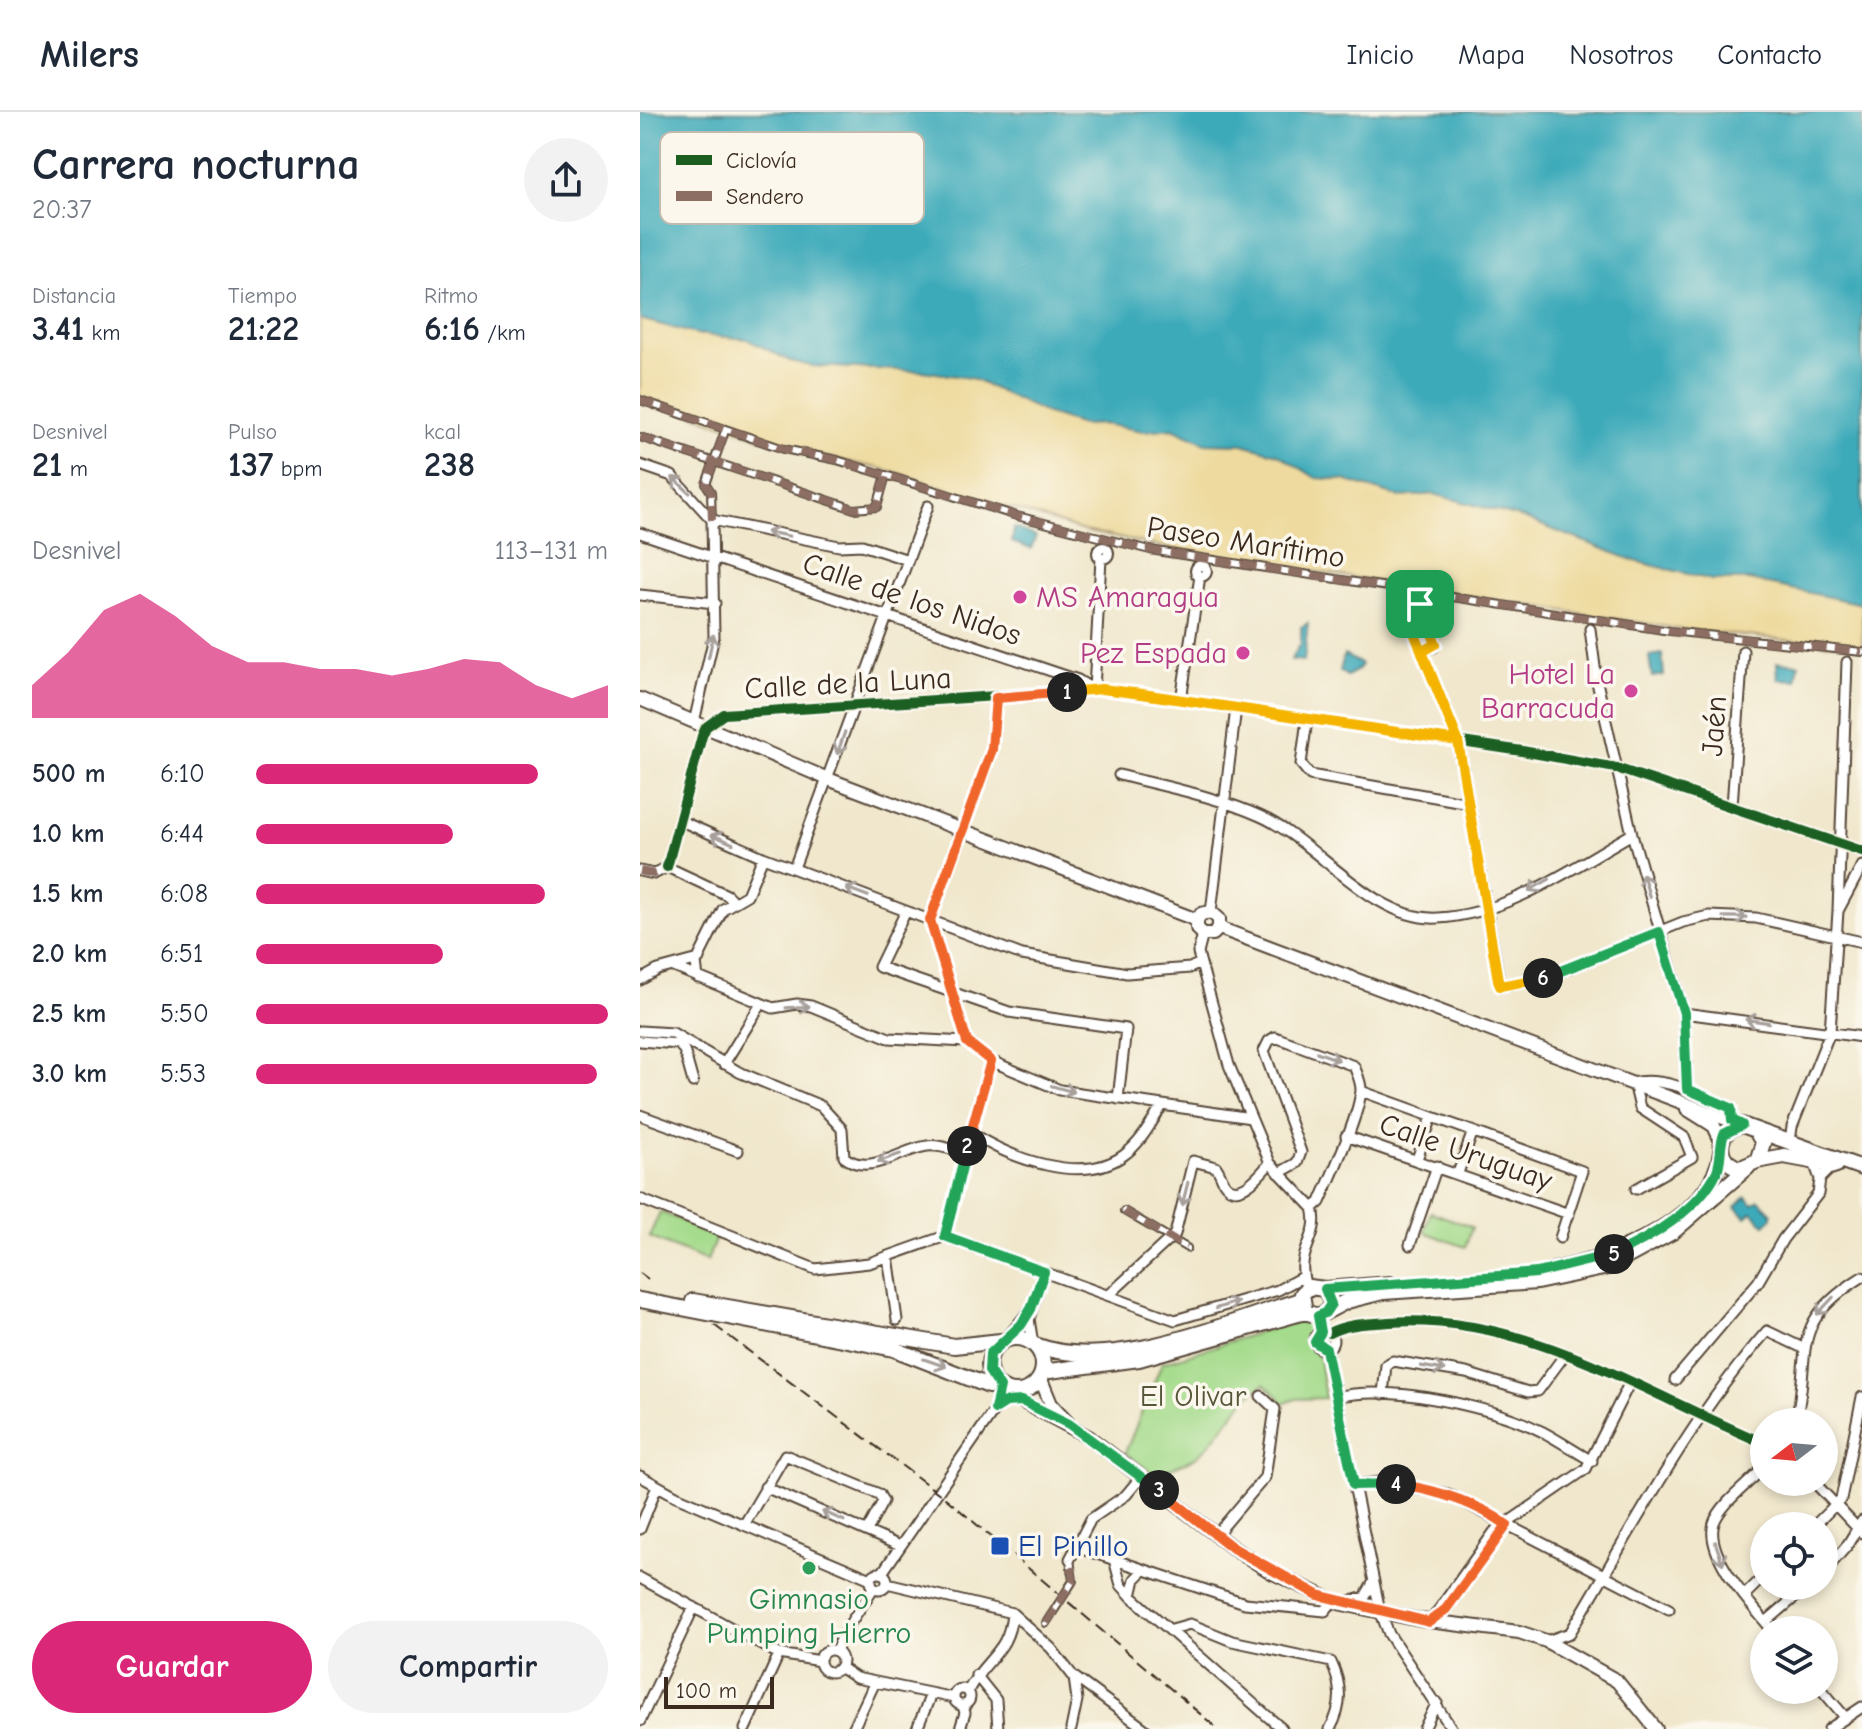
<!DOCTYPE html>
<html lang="es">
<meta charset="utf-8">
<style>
:root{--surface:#fff;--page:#f2f2f3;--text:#1f2937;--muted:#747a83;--line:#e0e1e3;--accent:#db2777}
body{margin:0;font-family:"Comic Neue",sans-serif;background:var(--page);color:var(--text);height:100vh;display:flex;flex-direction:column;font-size:30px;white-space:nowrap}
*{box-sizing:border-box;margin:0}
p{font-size:26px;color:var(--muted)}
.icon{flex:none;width:44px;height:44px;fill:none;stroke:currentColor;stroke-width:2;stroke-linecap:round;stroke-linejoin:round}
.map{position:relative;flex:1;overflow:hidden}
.side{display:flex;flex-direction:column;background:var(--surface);width:640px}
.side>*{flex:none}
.needle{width:52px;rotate:254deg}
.tools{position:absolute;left:1110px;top:1296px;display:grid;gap:16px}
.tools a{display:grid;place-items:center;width:88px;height:88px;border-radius:50%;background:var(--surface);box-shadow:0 4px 12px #0003;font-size:40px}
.scale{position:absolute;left:24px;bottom:20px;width:110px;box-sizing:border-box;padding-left:8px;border:4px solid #3b2a1e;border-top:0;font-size:22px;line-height:28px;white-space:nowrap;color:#3b2a1e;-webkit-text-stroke:6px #fbf7ec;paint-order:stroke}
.pin{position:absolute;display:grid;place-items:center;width:68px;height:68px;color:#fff;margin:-34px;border-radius:16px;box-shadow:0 4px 12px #0006}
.km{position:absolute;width:40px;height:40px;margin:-20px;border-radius:50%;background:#222;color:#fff;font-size:22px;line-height:40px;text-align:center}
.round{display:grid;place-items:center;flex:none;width:84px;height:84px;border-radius:42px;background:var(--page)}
.headline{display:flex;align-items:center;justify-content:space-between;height:136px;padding:0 32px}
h1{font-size:44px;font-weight:600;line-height:60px}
.stats{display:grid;grid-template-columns:repeat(3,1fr);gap:12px;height:136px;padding:8px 32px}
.stats div{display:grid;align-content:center}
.stats b{font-size:34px;font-weight:600}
.stats small{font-size:22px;font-weight:400}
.stats p{font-size:22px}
.chart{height:224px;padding:16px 32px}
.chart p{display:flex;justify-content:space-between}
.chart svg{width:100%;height:144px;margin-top:8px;fill:var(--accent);opacity:.7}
.button{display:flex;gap:16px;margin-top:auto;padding:16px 32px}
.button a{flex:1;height:92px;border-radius:48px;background:var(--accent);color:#fff;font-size:32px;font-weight:600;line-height:92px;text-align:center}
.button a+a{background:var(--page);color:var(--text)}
ul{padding:0 32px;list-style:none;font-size:26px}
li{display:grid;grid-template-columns:128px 96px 1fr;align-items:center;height:60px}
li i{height:20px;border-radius:10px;background:var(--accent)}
header{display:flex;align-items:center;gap:48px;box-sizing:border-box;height:112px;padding:0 40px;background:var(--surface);border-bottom:2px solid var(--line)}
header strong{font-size:38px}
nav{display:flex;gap:44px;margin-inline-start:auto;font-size:28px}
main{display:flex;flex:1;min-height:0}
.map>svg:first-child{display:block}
.green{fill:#a5db8c;stroke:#708255;stroke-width:2}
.sand{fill:#eeda9e;stroke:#94825e;stroke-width:2}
.water{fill:#3caaba;stroke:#3c6a6c;stroke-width:2}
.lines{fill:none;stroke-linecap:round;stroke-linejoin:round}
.pedestrian-casing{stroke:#564638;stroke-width:10}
.minor-casing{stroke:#564638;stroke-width:13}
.secondary-casing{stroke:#564638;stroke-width:16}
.primary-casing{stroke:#564638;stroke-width:18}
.pedestrian{stroke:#fff;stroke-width:6}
.minor{stroke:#fff;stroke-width:9}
.secondary{stroke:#fff;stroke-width:12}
.primary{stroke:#fff;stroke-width:14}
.rail{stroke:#3b2a1e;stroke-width:2;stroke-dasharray:12 6;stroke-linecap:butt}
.quiet{stroke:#8d6e63;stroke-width:8;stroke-dasharray:16 8;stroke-linecap:butt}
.cycleway-casing{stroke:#fbf7ec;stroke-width:15}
.cycleway{stroke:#1b5e20;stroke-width:10}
.oneway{stroke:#a79f9a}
.split-1-casing{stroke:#fff;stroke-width:16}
.split-2-casing{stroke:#fff;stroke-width:16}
.split-3-casing{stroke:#fff;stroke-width:16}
.split-4-casing{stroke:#fff;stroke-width:16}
.split-5-casing{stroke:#fff;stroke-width:16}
.split-6-casing{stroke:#fff;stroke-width:16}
.split-7-casing{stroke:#fff;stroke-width:16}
.split-1{stroke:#f5b400;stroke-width:10}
.split-2{stroke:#f0652b;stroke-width:10}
.split-3{stroke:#22a559;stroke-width:10}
.split-4{stroke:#f0652b;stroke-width:10}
.split-5{stroke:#22a559;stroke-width:10}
.split-6{stroke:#22a559;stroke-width:10}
.split-7{stroke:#f5b400;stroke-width:10}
.hotel-dot{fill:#d1479c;stroke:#fbf7ec;stroke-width:3}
.transit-dot{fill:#1a4fb4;stroke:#fbf7ec;stroke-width:3}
.leisure-dot{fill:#2e9e5b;stroke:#fbf7ec;stroke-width:3}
.labels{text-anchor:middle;stroke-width:7;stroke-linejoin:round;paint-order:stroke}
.street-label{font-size:30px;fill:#3b2a1e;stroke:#fbf7ec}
.hotel-label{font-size:30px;fill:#b23c85;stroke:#fbf7ec;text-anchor:end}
.park-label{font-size:30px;fill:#56563a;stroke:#fbf7ec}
.transit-label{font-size:30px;fill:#164399;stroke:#fbf7ec;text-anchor:start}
.leisure-label{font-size:30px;fill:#27864d;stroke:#fbf7ec}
.key{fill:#fbf7ec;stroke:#c1baae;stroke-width:2}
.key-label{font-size:22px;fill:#3b2a1e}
</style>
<header>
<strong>Milers</strong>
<nav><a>Inicio</a><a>Mapa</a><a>Nosotros</a><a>Contacto</a></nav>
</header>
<main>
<section class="side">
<div class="headline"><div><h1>Carrera nocturna</h1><p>20:37</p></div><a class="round"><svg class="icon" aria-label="share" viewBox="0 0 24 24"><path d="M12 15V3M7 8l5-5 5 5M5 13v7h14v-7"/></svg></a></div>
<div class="stats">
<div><p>Distancia</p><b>3.41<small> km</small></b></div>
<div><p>Tiempo</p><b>21:22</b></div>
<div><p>Ritmo</p><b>6:16<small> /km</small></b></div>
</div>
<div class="stats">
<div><p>Desnivel</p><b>21<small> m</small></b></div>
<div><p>Pulso</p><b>137<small> bpm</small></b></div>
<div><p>kcal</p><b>238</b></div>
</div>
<div class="chart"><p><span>Desnivel</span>113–131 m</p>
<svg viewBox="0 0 160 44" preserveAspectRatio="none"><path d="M0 44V34L10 24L20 11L30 6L40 13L50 22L60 27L70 27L80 29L90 29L100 31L110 29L120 26L130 27L140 34L150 38L160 34V44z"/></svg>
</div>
<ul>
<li><b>500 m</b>6:10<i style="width:80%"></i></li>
<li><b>1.0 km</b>6:44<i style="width:56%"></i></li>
<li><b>1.5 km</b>6:08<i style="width:82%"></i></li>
<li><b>2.0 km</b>6:51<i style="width:53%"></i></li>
<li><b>2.5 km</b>5:50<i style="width:100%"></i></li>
<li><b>3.0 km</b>5:53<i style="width:97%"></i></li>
</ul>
<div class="button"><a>Guardar</a><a>Compartir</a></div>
</section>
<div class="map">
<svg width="1222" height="1617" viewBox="0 0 1222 1617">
<rect width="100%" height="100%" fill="#fbf7ec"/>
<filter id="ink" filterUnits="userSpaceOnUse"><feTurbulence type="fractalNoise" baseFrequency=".0125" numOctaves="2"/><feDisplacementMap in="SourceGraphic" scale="16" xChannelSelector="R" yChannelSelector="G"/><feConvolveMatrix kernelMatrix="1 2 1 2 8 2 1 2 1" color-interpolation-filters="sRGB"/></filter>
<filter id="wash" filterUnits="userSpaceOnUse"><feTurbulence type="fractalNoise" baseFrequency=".006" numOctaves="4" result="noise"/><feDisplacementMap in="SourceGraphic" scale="32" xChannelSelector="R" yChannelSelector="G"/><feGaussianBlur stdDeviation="1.8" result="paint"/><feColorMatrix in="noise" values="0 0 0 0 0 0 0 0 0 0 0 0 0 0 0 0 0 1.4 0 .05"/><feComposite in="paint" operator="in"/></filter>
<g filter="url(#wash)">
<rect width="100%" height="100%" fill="#f0e7cc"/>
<path class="green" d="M20 1100 77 1123 67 1149 9 1125Z
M791 1100 832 1115 825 1135 784 1120Z
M655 1209 669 1210 673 1216 669 1230 679 1245 685 1286 656 1287 640 1293V1286L624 1272C597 1290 586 1315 565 1337 553 1350 530 1356 514 1362L485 1341 522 1251Z"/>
<path class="sand" d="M0 207 56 222 107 227 150 249 172 254 283 259 331 266 408 302 442 313 464 312 503 319 533 316 565 331 603 332 638 342 676 365 704 368 760 385 794 382 883 406 995 449 1072 468H1109L1222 492V535L1054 519 538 438 444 419 252 359 167 341 0 285Z"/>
<path class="water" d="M0 0H1222V492L1109 468H1072L995 449 883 406 794 382 760 385 704 368 676 366 638 342 603 332 565 331 533 316 503 319 464 312 442 313 408 302 331 266 283 259 172 254 150 249 107 227 56 222 0 207Z
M374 416 396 424 391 437 372 430Z
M668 511 664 549 651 548 661 531V515Z
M1022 542 1024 563 1012 565 1009 544Z
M704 543 721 552 718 558 707 564 700 559Z
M1137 550 1159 552 1156 568 1138 567Z
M1106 1085 1113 1092 1119 1088 1132 1101V1106L1125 1113 1112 1100 1106 1105 1096 1095Z"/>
</g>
<g filter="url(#ink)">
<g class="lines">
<defs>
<path id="pedestrian" d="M0 288 144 337 197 348 377 404 510 438 1030 519 1222 540
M0 325 214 397 237 395 246 363
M72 408 71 380 66 372 85 319
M484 1099 547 1136
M406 1511 433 1469 430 1447"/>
<path id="minor" d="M0 353 32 364 72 408
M72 408 199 434 222 433 268 448
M0 421 438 568 454 578
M457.5 441a5.5 5.5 0 1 1 11 0a5.5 5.5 0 1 1-11 0Z
M555.5 459a5.5 5.5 0 1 1 11 0a5.5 5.5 0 1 1-11 0Z
M0 483 75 491
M950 517 957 570 992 722 1044 901 1047 977
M782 540 794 535 795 528 780 492 770 491 765 498 818 629 860 874 907 865 1043 810 1069 804 1116 806 1222 830
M454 578 461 446
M541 588 560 464
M667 608 661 652 670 663 829 691
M54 610 74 525 72 408
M479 663C527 675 575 684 620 704 677 729 733 810 798 806 869 802 932 756 992 722
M1092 694 1103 539
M41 709 123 745 382 843 487 861 550 856 560 851
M27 755 62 624 66 615 84 602 462 577 502 582 882 639 976 656 1222 739
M27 755 87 783 94 790
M154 756 288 394
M0 759 14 762 27 755
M266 799 239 855 369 900 486 917 478 987
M1198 799 1222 754
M571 800 596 596
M563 822 558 841 589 953 630 1051 673 1096C682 1127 652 1139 667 1177
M34 855 133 896 157 892 171 894 249 926 327 930
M58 866 56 851 83 797 107 783 123 745
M0 868 18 858 59 847
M1044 901 1222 925
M0 919 33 921 99 960 181 994 202 1017 204 1045C230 1065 259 1038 287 1034 299 1032 313 1038 325 1041
M0 929 38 932 41 927
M38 932 44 938 53 970
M351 949 420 978 611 1006
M84 952 121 892
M991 971C1025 963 1060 983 1091 996L1092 1008
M995 975 1000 996 1044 1025 1052 1045 996 1077
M721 979 942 1059 920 1126
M0 1003 98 1039
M331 1021C370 1046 442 1074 484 1043 501 1031 511 1011 522 994
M706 1024 929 1102
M1150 1030 1152 1015 1190 920 1198 799 1207 550
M777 1047 792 1005
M639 1061 657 1051 661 1040 624 939 629 929 635 925 714 954C717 962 721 969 721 978 719 1005 691 1064 680 1090L673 1096
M818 1061 833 1019
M1180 1067 1189 1058 1198 1055
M0 1087 175 1157 229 1151 305 1124
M305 1124 351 949 327 930 290 808 352 637 356 586
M305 1124 535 1208 638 1178 662 1165
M770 1133 797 1054
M248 1144 257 1208
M469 1183 535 1122 553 1049 576 1055C581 1061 581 1068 586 1073 600 1089 622 1060 630 1051
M675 1228a9 9 0 1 1 18 0a9 9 0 1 1-18 0Z
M689 1221C708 1211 729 1212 749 1210 886 1201 1003 1281 1124 1331
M366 1227 389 1199
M393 1232 389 1207 404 1160
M686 1237 740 1499 749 1522 812 1617
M1035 1268 1118 1170 1143 1127 1178 1082 1180 1067 1173 1048
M743 1282 746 1253 753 1249 826 1261 888 1280 898 1279 926 1241
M696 1285C751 1272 854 1295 903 1320 920 1329 936 1340 952 1349
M1156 1310C1172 1237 1147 1212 1222 1165
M1124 1355C1110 1371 1081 1391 1074 1411 1064 1444 1113 1494 1132 1518
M0 1364 36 1384 231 1467
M1174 1370 1222 1421
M714 1373 740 1370 808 1382 1029 1497
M125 1375 260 1434
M104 1413 145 1343 239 1382 243 1389 227 1419
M1174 1414 1201 1387 1222 1285
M0 1417 17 1374
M576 1423 625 1365 635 1297 621 1284
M436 1435 605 1491 685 1499 693 1489
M430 1447 451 1407 486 1383 501 1365
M475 1451 481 1473 491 1484 642 1617
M1184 1460 1206 1435 1222 1409
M231 1469a8 8 0 1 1 16 0a8 8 0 1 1-16 0Z
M242 1461 355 1297 366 1290 382 1289
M0 1466 139 1542 180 1549
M247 1471 372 1501 411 1536 433 1564 505 1617
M491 1484 495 1467 502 1460
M1104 1484 1124 1464
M706 1490 725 1485 733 1471
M795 1503 854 1420 946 1357 990 1270
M796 1503 806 1497 861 1418
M1126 1510 1168 1474
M532 1517 550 1512 592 1529 691 1550C702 1573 703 1594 690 1617
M907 1529 930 1521C992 1418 1048 1309 1127 1219L1165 1237
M180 1549a11 11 0 1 1 22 0a11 11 0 1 1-22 0Z
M197 1539 200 1527 234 1475
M201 1556 216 1566 314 1586
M336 1563 356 1588 358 1617
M314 1585a8 8 0 1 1 16 0a8 8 0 1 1-16 0Z
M1182 1578 1205 1605
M328 1579C345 1545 369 1542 372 1501
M0 1609 54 1495
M105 1617 139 1542
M213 1617 235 1570
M277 1617 291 1582
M320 1617 325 1601 323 1594
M431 1617 437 1588 434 1566
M784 1617 797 1590
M1189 1617 1222 1595"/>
<path id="secondary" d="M0 587 188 667 557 808
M557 808 561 802 571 800 579 807V816
M557 808V816L563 822H573L579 816
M579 816 1102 1013
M1047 997 1074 1014 1081 1029
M400 1265 411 1292 427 1309
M373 1280 381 1289 449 1325 593 1436 631 1460 698 1491 780 1508 879 1520 906 1529 977 1569 1016 1617"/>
<path id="primary" d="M1116 1019 1123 1031 1117 1049 1101 1056C1074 1051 1075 1017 1102 1013L1222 1056
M1117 1049 1144 1044 1187 1052
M914 1158C971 1147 1073 1107 1081 1040
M685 1177 750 1172
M0 1188 254 1237 349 1274 358 1273
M53 1189 314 1234 361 1229
M689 1196 691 1189 685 1177 669 1175 662 1182 665 1200 678 1204 707 1189 743 1180 897 1170 968 1155 1034 1119 1108 1055
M349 1253a27 27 0 1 1 54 0a27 27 0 1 1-54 0Z
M395 1233C470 1262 586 1211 660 1188
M402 1260 499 1247 665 1200"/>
</defs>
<use href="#pedestrian" class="pedestrian-casing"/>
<use href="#minor" class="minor-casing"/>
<use href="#secondary" class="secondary-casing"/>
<use href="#primary" class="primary-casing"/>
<use href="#pedestrian" class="pedestrian"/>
<use href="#minor" class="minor"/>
<use href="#secondary" class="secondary"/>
<use href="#primary" class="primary"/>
<path class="rail" d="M0 1161 8 1167
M74 1213 309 1389 578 1617"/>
<path class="quiet" d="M0 288 144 337 197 348 377 404 510 438 1030 519 1222 540
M0 325 214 397 237 395 246 363
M72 408 71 380 66 372 85 319
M0 759 14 762 27 755
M484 1099 547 1136
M406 1511 433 1469 430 1447"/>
<defs>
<path id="cycleway" d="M27 755 62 624 66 615 84 602 462 577 502 582 882 639 976 656 1222 739
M305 1124 351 949 327 930 290 808 352 637 356 586
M689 1221C708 1211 729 1212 749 1210 886 1201 1003 1281 1124 1331"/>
</defs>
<use href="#cycleway" class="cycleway-casing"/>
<use href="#cycleway" class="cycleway"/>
</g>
<defs><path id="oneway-shaft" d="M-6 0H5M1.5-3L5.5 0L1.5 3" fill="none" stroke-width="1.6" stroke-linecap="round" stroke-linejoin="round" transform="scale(2)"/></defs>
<g class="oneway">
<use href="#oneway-shaft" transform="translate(41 373) rotate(-138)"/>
<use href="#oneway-shaft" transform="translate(138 422) rotate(-169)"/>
<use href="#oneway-shaft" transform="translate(71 534) rotate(-78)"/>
<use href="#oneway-shaft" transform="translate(201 631) rotate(109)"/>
<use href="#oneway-shaft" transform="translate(82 727) rotate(-157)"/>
<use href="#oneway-shaft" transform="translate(899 773) rotate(151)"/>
<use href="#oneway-shaft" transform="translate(1006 773) rotate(-106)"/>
<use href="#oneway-shaft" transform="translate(217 780) rotate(-159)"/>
<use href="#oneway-shaft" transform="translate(1095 805) rotate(1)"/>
<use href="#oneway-shaft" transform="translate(158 895) rotate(-4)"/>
<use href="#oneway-shaft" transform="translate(1117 909) rotate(-172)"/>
<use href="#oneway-shaft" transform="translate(688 944) rotate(20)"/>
<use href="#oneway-shaft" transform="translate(423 977) rotate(16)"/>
<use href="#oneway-shaft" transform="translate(249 1046) rotate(161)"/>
<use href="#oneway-shaft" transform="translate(545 1082) rotate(104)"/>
<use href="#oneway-shaft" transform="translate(587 1193) rotate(-17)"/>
<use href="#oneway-shaft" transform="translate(1185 1194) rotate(133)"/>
<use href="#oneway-shaft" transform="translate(295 1251) rotate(19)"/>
<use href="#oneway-shaft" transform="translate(793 1256) rotate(9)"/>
<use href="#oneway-shaft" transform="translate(193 1404) rotate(-157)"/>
<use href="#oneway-shaft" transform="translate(1079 1441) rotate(71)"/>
</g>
</g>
<g class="lines" filter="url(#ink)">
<defs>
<path id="split-1" d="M427 580 462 577 502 582 818 629 782 540 796 532 780 492"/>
<path id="split-2" d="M327 1034 351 949 327 930 290 808 352 637 356 586 427 580"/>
<path id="split-3" d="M327 1034 305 1124 404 1160 391 1197 381 1213 350 1242 349 1259 360 1275 355 1297 366 1290 382 1289 429 1312 519 1378"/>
<path id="split-4" d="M519 1378 593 1436 678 1483 789 1510 806 1497 867 1413C834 1389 796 1378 756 1372"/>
<path id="split-5" d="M756 1372 714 1373 686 1237 675 1230 681 1220 678 1204 685 1201 691 1192 685 1177 897 1161 974 1142"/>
<path id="split-6" d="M903 866 1019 820 1044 901 1047 977 1091 996 1092 1008 1102 1013 1084 1022C1079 1035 1082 1047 1077 1059 1060 1096 1010 1127 974 1142"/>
<path id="split-7" d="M780 492 770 491 765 498 818 629 858 868 860 874 903 866"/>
</defs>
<use href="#split-1" class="split-1-casing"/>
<use href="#split-2" class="split-2-casing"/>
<use href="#split-3" class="split-3-casing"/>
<use href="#split-4" class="split-4-casing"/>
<use href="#split-5" class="split-5-casing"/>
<use href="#split-6" class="split-6-casing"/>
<use href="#split-7" class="split-7-casing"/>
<use href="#split-1" class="split-1"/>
<use href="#split-2" class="split-2"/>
<use href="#split-3" class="split-3"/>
<use href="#split-4" class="split-4"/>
<use href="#split-5" class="split-5"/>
<use href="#split-6" class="split-6"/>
<use href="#split-7" class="split-7"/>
</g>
<g class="hotel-dot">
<circle cx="380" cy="485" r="8"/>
<circle cx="603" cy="541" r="8"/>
<circle cx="991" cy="579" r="8"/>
</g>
<rect class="transit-dot" x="350" y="1424" width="20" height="20" rx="4"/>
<circle class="leisure-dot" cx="169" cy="1456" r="8"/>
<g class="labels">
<g class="street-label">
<text transform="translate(606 430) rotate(9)" y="10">Paseo Marítimo</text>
<text transform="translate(272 487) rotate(19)" y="10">Calle de los Nidos</text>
<text transform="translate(208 571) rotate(-3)" y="10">Calle de la Luna</text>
<text transform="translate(1074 614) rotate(-86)" y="10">Jaén</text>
<text transform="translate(826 1040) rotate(19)" y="10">Calle Uruguay</text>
</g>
<g class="hotel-label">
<text x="396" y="495" text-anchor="start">MS Amaragua</text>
<text x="587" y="551">Pez Espada</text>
<text x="975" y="572">Hotel La<tspan x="975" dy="34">Barracuda</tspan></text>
</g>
<g class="park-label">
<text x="553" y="1294">El Olivar</text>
</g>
<g class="transit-label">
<text x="378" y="1444">El Pinillo</text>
</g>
<g class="leisure-label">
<text x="169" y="1497">Gimnasio<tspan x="169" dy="34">Pumping Hierro</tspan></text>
</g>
</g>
<rect x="20" y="20" width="264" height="92" rx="12" class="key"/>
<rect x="36" y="43" width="36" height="10" fill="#1b5e20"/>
<rect x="36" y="79" width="36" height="10" fill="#8d6e63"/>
<g class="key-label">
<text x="86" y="56">Ciclovía</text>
<text x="86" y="92">Sendero</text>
</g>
</svg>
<div class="tools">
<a><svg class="needle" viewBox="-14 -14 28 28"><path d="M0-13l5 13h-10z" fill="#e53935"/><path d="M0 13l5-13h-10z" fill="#747a83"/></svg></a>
<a><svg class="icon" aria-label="locate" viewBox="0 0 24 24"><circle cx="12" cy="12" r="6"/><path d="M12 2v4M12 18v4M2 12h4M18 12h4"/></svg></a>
<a><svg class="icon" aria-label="layers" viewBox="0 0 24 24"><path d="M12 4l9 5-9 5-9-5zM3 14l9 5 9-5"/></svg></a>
</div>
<div class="scale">100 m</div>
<div class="pin" style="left:780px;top:492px;background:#1e9e55"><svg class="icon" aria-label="arrive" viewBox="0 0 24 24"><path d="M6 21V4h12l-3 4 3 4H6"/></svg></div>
<b class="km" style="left:427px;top:580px">1</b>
<b class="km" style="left:327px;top:1034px">2</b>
<b class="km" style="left:519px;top:1378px">3</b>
<b class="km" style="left:756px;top:1372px">4</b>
<b class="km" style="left:974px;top:1142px">5</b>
<b class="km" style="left:903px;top:866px">6</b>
</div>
</main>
